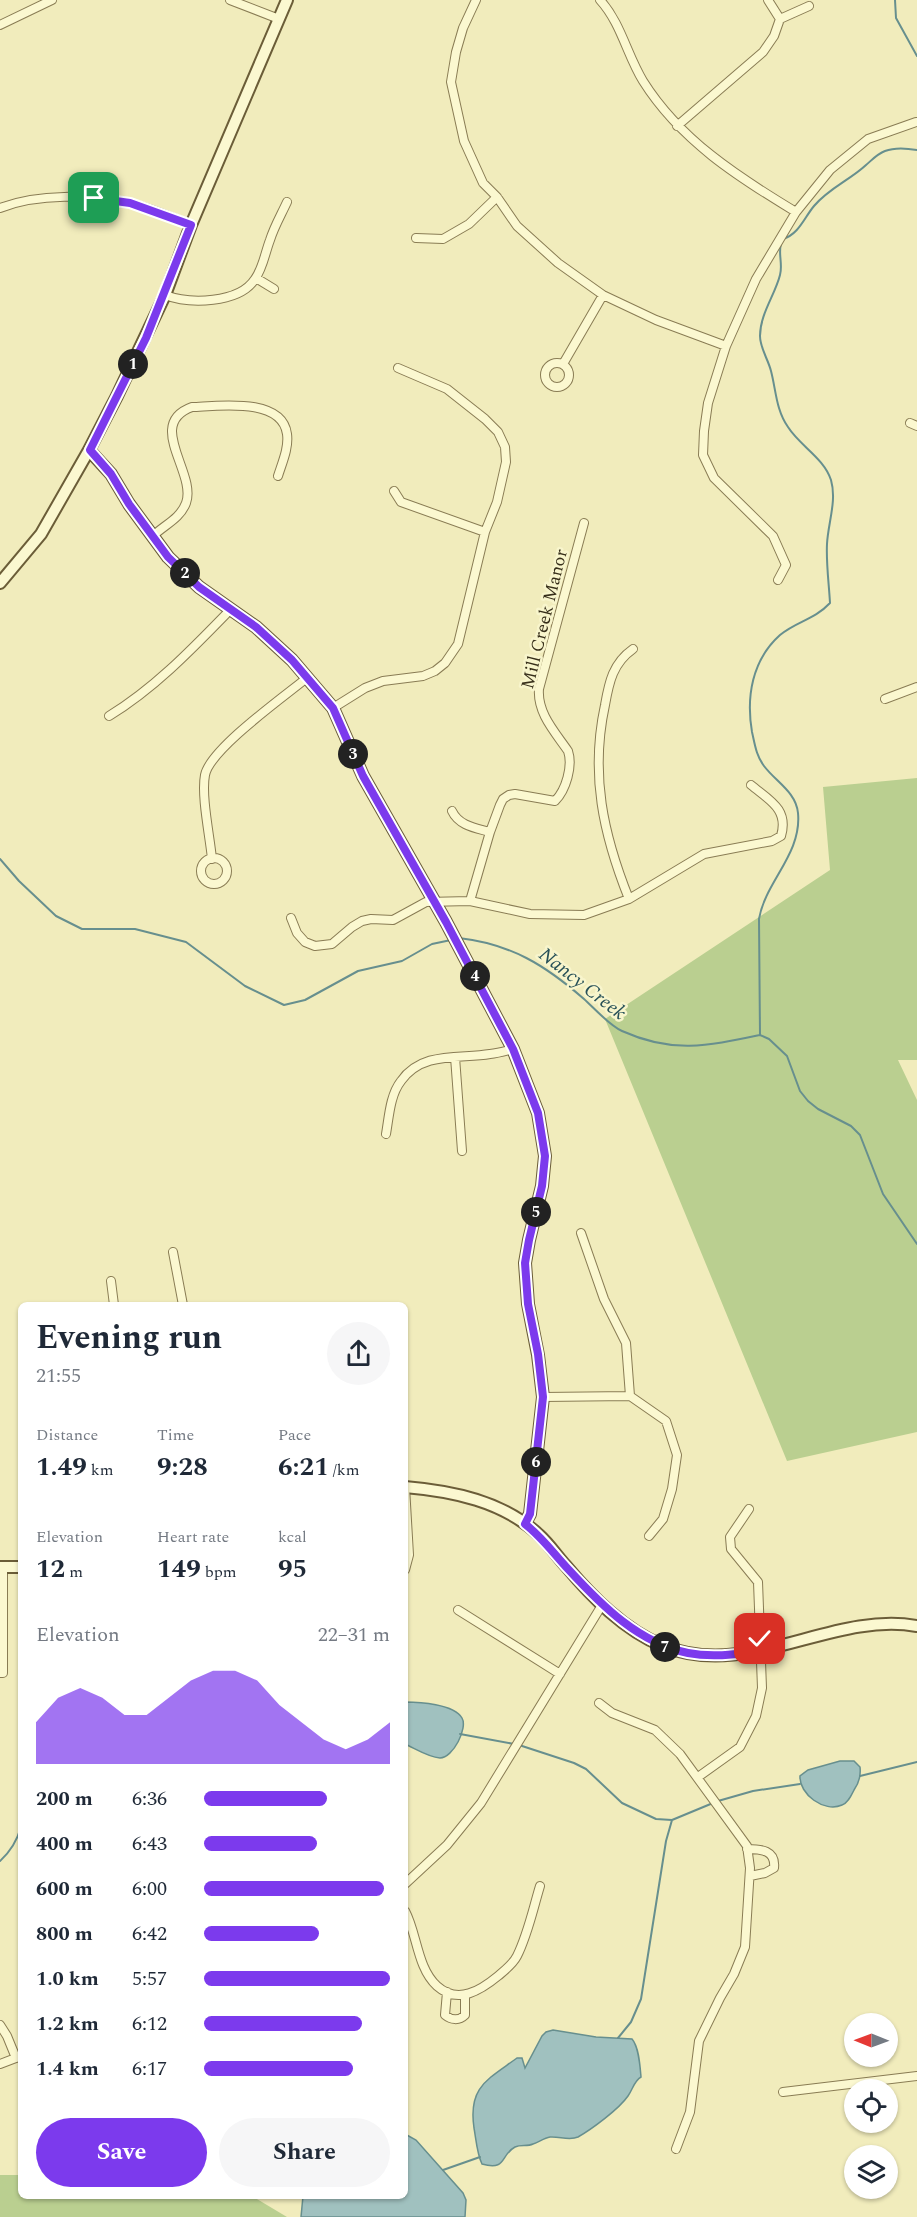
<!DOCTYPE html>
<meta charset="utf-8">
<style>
:root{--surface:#fff;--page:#f6f6f7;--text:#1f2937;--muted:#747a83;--accent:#7c3aed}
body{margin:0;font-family:Spectral,serif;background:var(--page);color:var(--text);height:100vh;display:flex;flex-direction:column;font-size:22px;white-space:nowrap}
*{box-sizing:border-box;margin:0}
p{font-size:20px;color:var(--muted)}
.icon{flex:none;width:33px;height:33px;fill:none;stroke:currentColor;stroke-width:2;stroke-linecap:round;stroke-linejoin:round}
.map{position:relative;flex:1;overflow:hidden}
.sheet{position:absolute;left:18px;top:1302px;width:390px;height:897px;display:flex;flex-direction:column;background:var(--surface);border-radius:9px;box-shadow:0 2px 4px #0004}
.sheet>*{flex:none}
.needle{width:39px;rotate:271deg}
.fabs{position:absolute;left:844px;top:2013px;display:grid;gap:12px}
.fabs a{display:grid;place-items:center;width:54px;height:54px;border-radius:50%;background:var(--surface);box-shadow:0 2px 4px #0004;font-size:30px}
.pin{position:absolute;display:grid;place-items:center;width:51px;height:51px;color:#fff;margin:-26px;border-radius:12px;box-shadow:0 3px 9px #0006}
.km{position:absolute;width:30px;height:30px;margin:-15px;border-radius:50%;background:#222;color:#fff;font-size:16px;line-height:30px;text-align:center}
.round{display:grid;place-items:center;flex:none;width:63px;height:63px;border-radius:32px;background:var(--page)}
.head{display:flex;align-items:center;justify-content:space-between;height:102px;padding:0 18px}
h1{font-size:33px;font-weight:700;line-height:45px}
.metrics{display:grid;grid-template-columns:repeat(3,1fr);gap:9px;height:102px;padding:6px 18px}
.metrics div{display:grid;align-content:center}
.metrics b{font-size:26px;font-weight:700}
.metrics small{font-size:16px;font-weight:400}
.metrics p{font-size:16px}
.chart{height:168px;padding:12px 18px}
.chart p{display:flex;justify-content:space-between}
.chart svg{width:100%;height:108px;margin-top:6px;fill:var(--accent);opacity:.7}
.primary-button{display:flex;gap:12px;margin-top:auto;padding:12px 18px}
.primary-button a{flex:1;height:69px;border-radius:36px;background:var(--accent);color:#fff;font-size:24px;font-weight:700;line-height:69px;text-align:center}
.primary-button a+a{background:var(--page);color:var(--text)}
ul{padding:0 18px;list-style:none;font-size:20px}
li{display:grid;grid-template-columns:96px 72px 1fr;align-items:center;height:45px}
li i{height:15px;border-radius:8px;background:var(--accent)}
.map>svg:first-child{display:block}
.green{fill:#bacf90}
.water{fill:#a0c1bf;stroke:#678f8e;stroke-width:1.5}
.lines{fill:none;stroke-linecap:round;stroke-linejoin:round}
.stream{stroke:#678f8e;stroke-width:2}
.street-casing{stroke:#897c54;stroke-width:10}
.secondary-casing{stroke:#6b5d38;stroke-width:14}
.street{stroke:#fbf8d0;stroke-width:8}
.secondary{stroke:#fbf8d0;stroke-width:10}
.route-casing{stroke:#fff;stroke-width:12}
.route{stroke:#7c3aed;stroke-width:8}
.labels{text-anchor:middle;stroke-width:5;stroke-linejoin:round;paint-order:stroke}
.street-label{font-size:18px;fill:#372f1a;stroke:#f8f5cc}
.water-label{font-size:20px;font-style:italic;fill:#285158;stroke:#f8f5cc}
</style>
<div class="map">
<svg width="917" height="2217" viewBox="0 0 917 2217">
<rect width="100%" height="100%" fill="#f1ecbc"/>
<path class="green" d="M917 778V1060H898L917 1100V1432L787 1461 605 1019 830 870 823 787Z
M0 2175H21V2196H252L287 2217H0Z"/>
<path class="water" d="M405 1702C419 1702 454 1704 462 1718 468 1728 453 1758 440 1758 428 1757 416 1749 405 1744Z
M840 1761H854L860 1767C861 1776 859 1783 854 1790 851 1796 848 1803 842 1805 824 1813 799 1794 800 1776L808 1770Z
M553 2030 596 2037 632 2039C639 2047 640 2066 641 2077 634 2081 633 2089 628 2096 619 2109 592 2129 578 2137 569 2141 559 2136 550 2137 544 2138 539 2142 533 2144 527 2147 521 2144 515 2147 500 2155 507 2171 482 2164 477 2154 476 2139 474 2128 468 2087 487 2080 517 2058H522L525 2068 542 2036 546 2032Z
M405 2134 416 2140 463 2193 466 2200 465 2217H301L303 2196H405Z"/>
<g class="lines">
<path class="stream" d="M895 0 896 18 917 56
M783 239C799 234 804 218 814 206 829 188 850 180 866 165 872 160 877 154 885 151 895 147 906 148 917 150
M0 859 19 881 56 916 82 929H135L186 942 245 986 284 1005 305 1000 358 971 402 961 432 944 451 940
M459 938C511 944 545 965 584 999 594 1008 610 1026 622 1031 673 1054 708 1046 760 1035L769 1039 787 1056 800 1091 808 1101 818 1109 851 1126 860 1135 883 1194 917 1244
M760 1035 759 919C765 882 802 854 798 813 796 792 776 782 764 766 756 755 755 745 752 732 746 697 752 660 780 635 797 621 814 620 830 603 829 584 826 563 827 544 828 523 837 501 831 480 824 458 800 446 788 427 776 410 776 390 771 371 768 359 760 348 760 336 760 314 775 295 780 275 783 264 778 254 781 244
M460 1734 514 1744
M519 1745 574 1763 586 1769 622 1803 656 1819 672 1820 713 1803
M860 1776 917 1762
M718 1801 753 1791 800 1784
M0 1861C11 1851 17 1841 21 1827
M618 2038 631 2022 641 1999 666 1841 672 1820
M443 2170 480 2157"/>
<defs>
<path id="street" d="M230 0 279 19
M476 0 463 28 456 52 451 82 464 141 483 183 497 197 517 226 558 263 603 295 656 320 726 346
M600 0C621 23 627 55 643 81 680 140 738 177 796 212
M768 0 780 19
M0 25 52 0
M677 126 763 52 774 36 780 19 809 6
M0 208C39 193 89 195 130 203 151 208 171 217 191 225
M416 238 443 239 469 224 497 197
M256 278 274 289
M165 295C189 304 239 304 255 279 263 268 265 253 270 240 274 227 281 215 287 202
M545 375a12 12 0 1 1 24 0a12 12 0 1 1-24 0Z
M563 364 603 295
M910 423 917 426
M394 491 401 502 485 532
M153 536C164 525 180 519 186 503 197 473 145 424 192 407 219 406 282 397 287 434 289 448 282 463 278 476
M778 580 786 565 773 536 714 478 703 455 704 431 708 403 726 346 756 279 796 212 830 170 868 139 916 122
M885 699 917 687
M333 708 365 688 383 681 423 676 435 671 445 663 458 644 485 532 497 502 506 462 505 447 498 432 485 419 447 389 398 368
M109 716C155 688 193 648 230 610
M452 811C459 826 476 828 490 832
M201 871a13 13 0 1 1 26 0a13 13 0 1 1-26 0Z
M212 859C210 837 201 796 205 775 210 749 285 696 308 677
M629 899C603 834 590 774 605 705 609 682 613 663 633 649
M470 901 490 832 500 805 503 799 509 795 515 794 555 801C566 790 573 766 568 751 555 732 537 713 539 689L584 523
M291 918 297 933 305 942 315 946 332 944 352 927 362 921 371 919 393 920 426 902 470 901 530 914 584 915 629 899 704 854 772 841 781 836C789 809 769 800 751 785
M455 1057 462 1151
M386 1134C389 1117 390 1095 401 1081 422 1051 459 1059 490 1054 498 1053 505 1051 513 1049
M581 1233 604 1299 626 1343 630 1396
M173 1252 183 1305
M111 1281 114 1305
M543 1397 630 1396 666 1421 677 1455 672 1489 663 1519 649 1536
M405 1570 409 1555 405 1487
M458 1610 560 1674
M0 1673H3V1568
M599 1703 612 1713 655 1730 680 1754 747 1846 750 1868 745 1947 734 1974 720 1998 699 2041 690 2112 676 2149
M698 1777 740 1747 756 1716 762 1688 758 1582 731 1549 730 1537 749 1509
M747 1849C761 1849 776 1850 774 1868L765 1873 750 1876
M405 1884 447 1845 481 1803 602 1605
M405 1911C417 1933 417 1968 437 1986 458 2005 481 1990 498 1976 505 1970 513 1964 517 1956 528 1934 533 1909 540 1886
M447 1992 445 2015C451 2020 459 2021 465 2015V1995
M0 2025 7 2036 16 2058
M0 2064 21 2056
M783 2092 917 2076"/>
<path id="secondary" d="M89 450 111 474 129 504 168 557 199 587 256 627 292 660 333 708 363 776 446 922 513 1049 538 1113 545 1156 542 1186 529 1240 525 1263 528 1304 538 1355 543 1397 530 1514 525 1523
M0 583 41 534 89 450 117 396 165 295 191 225 287 0
M405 1487C452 1491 503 1501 539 1535 549 1544 557 1556 566 1566 592 1597 624 1630 663 1646 749 1680 831 1611 917 1626
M0 1567H21"/>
</defs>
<use href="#street" class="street-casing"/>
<use href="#secondary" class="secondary-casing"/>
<use href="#street" class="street"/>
<use href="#secondary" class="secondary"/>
</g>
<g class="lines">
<defs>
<path id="route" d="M94 198 130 203 191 225 146 338 90 450 111 474 129 504 168 557 199 587 256 627 292 660 333 708 363 776 446 922 513 1049 538 1113 545 1156 542 1186 529 1240 525 1263 528 1304 538 1354 543 1397 530 1514 525 1524C542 1537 554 1554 569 1570 602 1606 639 1643 688 1653 713 1658 738 1654 762 1651L760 1639"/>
</defs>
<use href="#route" class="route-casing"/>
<use href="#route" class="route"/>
</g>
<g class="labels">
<g class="street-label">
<text transform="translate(544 619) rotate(-76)" y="6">Mill Creek Manor</text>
</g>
<g class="water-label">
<text transform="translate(583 983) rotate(38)" y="7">Nancy Creek</text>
</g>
</g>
</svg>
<div class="fabs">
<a><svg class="needle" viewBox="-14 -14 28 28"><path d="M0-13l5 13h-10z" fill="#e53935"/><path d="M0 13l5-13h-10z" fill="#747a83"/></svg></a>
<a><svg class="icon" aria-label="locate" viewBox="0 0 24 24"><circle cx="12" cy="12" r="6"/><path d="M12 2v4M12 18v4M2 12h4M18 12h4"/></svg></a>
<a><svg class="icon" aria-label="layers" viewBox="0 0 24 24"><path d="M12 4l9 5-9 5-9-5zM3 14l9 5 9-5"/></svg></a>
</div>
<div class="pin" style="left:94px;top:198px;background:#1e9e55"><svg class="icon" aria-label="arrive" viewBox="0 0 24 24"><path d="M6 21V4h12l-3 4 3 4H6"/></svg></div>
<div class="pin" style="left:760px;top:1639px;background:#d93025"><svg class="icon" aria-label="check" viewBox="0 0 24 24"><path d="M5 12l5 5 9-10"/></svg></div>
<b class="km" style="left:133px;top:364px">1</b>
<b class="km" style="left:185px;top:573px">2</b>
<b class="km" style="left:353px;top:754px">3</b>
<b class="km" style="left:475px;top:976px">4</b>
<b class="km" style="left:536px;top:1212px">5</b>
<b class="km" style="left:536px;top:1462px">6</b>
<b class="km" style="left:665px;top:1647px">7</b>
<section class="sheet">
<div class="head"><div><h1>Evening run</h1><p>21:55</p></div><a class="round"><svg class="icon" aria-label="share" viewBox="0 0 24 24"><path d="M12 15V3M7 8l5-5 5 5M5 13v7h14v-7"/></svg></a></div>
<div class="metrics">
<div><p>Distance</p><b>1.49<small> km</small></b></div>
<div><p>Time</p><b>9:28</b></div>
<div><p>Pace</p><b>6:21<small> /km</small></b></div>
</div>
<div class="metrics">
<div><p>Elevation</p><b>12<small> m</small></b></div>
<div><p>Heart rate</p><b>149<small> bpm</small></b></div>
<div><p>kcal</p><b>95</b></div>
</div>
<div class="chart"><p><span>Elevation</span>22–31 m</p>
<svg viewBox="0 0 160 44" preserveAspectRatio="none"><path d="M0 44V27L10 17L20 13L30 17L40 24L50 24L60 17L70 10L80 6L90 6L100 10L110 20L120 27L130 34L140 38L150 34L160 27V44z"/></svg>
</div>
<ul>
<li><b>200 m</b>6:36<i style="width:66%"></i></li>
<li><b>400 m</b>6:43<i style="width:61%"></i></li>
<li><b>600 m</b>6:00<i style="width:97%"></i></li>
<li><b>800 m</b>6:42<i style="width:62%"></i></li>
<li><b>1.0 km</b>5:57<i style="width:100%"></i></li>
<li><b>1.2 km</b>6:12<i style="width:85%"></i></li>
<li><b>1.4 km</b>6:17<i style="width:80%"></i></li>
</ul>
<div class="primary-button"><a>Save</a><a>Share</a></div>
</section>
</div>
